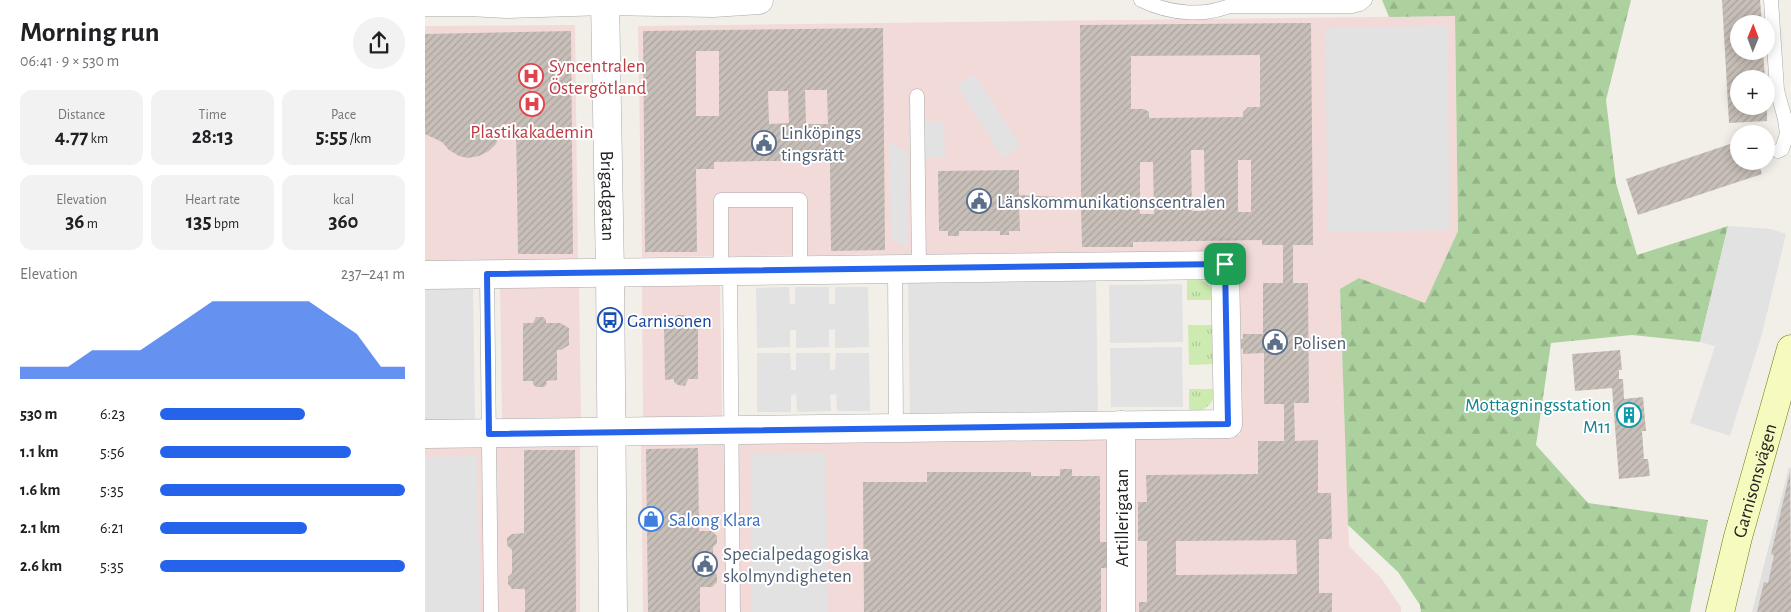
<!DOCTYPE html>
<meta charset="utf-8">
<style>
:root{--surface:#fff;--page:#f2f2f2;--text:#202124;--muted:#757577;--accent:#2563eb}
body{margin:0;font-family:"Alegreya Sans",sans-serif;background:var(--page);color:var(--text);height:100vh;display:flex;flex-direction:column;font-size:19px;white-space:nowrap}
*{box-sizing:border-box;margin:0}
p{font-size:16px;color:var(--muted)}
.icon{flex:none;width:28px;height:28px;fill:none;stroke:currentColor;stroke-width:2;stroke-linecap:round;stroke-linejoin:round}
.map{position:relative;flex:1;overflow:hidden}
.drawer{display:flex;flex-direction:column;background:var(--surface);width:425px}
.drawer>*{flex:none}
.needle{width:32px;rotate:1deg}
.fabs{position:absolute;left:1305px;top:15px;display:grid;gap:10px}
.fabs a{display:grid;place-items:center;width:45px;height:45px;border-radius:50%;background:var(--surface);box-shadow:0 2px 12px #0003;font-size:25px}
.pin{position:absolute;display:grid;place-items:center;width:42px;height:42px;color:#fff;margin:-21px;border-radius:10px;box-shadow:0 2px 8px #0006}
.round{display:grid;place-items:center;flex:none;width:52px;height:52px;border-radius:26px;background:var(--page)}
.head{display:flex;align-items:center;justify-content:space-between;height:85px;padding:0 20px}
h1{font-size:28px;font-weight:600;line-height:38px}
.metrics{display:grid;grid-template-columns:repeat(3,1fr);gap:8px;height:85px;padding:5px 20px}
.metrics div{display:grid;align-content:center;border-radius:12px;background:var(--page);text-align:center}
.metrics b{font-size:21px;font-weight:600}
.metrics small{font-size:14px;font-weight:400}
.metrics p{font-size:14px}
.chart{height:140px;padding:10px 20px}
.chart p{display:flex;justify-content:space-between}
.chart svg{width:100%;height:90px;margin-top:5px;fill:var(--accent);opacity:.7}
ul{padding:0 20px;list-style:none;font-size:16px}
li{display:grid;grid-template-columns:80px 60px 1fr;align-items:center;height:38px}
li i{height:12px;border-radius:6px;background:var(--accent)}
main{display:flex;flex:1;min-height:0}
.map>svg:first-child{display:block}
.residential{fill:#e0dfdf}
.commercial{fill:#f2dad9}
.grass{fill:url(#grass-tufts)}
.forest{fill:url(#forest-firs)}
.parking{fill:#e2e2e2}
.building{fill:url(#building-hatch);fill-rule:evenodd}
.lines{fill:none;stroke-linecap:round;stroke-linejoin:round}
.lane-casing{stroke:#a9a9a9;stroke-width:15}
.street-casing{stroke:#a9a9a9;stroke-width:29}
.secondary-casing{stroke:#707d05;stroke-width:29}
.lane{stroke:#fff;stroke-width:14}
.street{stroke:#fff;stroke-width:28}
.secondary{stroke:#f7fabf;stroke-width:28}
.route-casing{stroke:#fff;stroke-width:10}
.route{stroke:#2563eb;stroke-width:6}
.labels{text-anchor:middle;stroke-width:4;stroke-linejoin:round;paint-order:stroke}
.health-label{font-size:19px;fill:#be3a42;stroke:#fff;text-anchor:start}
.service-label{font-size:19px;fill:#4e5e75;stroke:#fff;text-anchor:start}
.street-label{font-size:19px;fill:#222;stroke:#fff}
.transit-label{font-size:19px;fill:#164399;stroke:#fff;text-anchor:start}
.culture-label{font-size:19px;fill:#0d838f;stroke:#fff;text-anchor:end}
.shop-label{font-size:19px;fill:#366cbe;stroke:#fff;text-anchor:start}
</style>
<main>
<section class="drawer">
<div class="head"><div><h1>Morning run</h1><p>06:41 · 9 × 530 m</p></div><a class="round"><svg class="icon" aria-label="share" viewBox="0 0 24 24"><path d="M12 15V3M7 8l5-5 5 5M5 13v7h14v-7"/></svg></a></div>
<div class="metrics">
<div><p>Distance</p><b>4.77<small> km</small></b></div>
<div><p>Time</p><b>28:13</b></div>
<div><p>Pace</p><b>5:55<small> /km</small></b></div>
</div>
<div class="metrics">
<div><p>Elevation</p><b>36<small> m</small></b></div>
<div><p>Heart rate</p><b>135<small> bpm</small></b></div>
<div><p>kcal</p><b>360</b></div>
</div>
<div class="chart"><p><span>Elevation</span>237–241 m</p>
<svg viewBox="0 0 160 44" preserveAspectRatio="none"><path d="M0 44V38L10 38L20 38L30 30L40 30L50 30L60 22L70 14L80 6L90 6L100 6L110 6L120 6L130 14L140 22L150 38L160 38V44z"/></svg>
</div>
<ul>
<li><b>530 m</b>6:23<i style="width:59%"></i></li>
<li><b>1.1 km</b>5:56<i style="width:78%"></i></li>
<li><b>1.6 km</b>5:35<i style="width:100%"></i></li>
<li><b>2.1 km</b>6:21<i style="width:60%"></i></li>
<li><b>2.6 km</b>5:35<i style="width:100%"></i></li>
</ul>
</section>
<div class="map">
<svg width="1366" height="612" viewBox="0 0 1366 612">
<defs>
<pattern id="grass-tufts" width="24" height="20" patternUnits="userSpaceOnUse" patternTransform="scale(1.25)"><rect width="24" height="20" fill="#cdebb0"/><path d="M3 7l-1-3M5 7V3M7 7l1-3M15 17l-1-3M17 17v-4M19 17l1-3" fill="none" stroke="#b0c997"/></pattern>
<pattern id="forest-firs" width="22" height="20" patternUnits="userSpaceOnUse" patternTransform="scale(1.25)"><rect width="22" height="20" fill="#add19e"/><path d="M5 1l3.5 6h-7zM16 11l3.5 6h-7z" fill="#95b388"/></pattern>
<pattern id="building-hatch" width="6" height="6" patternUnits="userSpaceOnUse" patternTransform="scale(1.25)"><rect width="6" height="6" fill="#c7bfb8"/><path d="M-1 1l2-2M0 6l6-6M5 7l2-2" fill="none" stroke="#aba49e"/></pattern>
</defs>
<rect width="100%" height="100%" fill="#f2efe9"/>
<path class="residential" d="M1364 467 1366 468V612H1327Z"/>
<path class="commercial" d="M1030 16 1033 231 1000 303 934 278 915 290 924 546 956 578 976 607V612H707L708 442 714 437 815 435 813 251 217 257 213 26Z
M150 25 153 261 0 263V26Z
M217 282H295L297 418 218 419Z
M75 283H154L156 420H77Z
M673 437 680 439 685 445 687 612H218L216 440Z
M155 443V612H0V444Z"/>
<path class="grass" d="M762 275C777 279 788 283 790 300H762Z
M763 325H790L791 364 764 365Z
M764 389H791C789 405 779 411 764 415Z"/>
<path class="forest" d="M957 0H1206L1181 100 1191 183 1212 255 1303 226 1275 342 1207 335 1126 343 1111 445 1163 503 1283 520 1265 612H996L995 605 973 572 923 525 915 289 934 278 1000 303 1033 231 1030 16 964 17Z"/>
<path class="parking" d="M1022 26 1025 230 903 232 900 28Z
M549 74 596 146 578 158 532 86Z
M500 122H519L520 158H501Z
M465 143 482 152 483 247 466 239Z
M1303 226 1346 229 1361 234 1337 334 1305 436 1265 423 1290 346 1275 342Z
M671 276 673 414 485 418 483 280Z
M757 284 758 342 685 343 684 285Z
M48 286 50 420 0 421V287Z
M364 287 365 304H370V287H404V304H410V287H443L444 347 410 348V329L404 330V347L371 348V330H365V347L332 348 331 288Z
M757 347 758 407H686L685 348Z
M332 353H365L366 370H371V353H405V370H410L411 353H444L445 411H412L411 394 405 395 406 411 372 412 371 394 366 395V412H332Z
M401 453 402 612H327L326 454Z
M52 456 55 612H0V457Z"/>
<path class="building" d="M1297 0H1335L1337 24H1314V51H1338L1340 79H1314V106H1342V121L1304 123Z
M886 23 888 245H868V283H883L884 403H869L870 441 893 440V493H906L907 539H894V593H907V612H714V602H722V541H713V502H722L721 475 833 474V441H859V404H839V353L818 354V349H816L815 339H818V334H838V283H858V245H837V240L708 242V247H657L656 209 594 206 595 231H584V235H575V231H534V236H523V231H514L513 171 594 170V195L656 198 655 25ZM835 55V107H823L818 112V117L724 118V112L719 109H706V56ZM766 150H779L780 211H767ZM813 160H826V212H813ZM715 162H728L729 214H715ZM871 540 872 574 751 575V541Z
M458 28 460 250 406 251 405 161H341L289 162V169H271L272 252H220L218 31ZM271 51H294V116H271ZM380 90H402L403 124H381ZM343 91H363L364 123 344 124Z
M146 31 148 254H93L91 124H77L75 134 71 144 64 151 54 156 43 158 34 156 24 150 17 142 0 134V34Z
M1314 141V161H1333L1337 174 1213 215 1201 179Z
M252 315H259L263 318V321L273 322V379H263L260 386 253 385 249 382V379L240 380 239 321H249V318Z
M111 317H118L121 320V323H135L144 328V345L136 350H132V380L121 381 122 384 119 387H111L108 384V381H98V323H108Z
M1195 350 1197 370H1194V379H1198L1199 399 1218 397 1221 431H1217L1219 459H1223L1225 476 1194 479 1187 388 1150 391 1147 354Z
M273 448 274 531H287L292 536V543L288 547V570L292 575V582L287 587H275V612H223L221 449Z
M99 450H150L151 612H100V589H87L83 584V577L87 573V550L82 545V538L87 534 99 533Z
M635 469H647V476H675V542H684V568H676V612H439L438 482H502V472H606V476H635Z
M1365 472 1366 612H1332L1339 582 1343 583 1349 555 1346 554Z"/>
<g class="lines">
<defs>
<path id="lane" d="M716 0C745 14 781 18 811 3
M1346 0 1352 90 1360 119 1362 134 1357 149 1353 151
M804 6H927L935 4 940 0
M492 96 494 269
M470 269 471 428
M296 271V200H375V270
M305 271 308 612
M62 274 66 612"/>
<g id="street">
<path id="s1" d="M180 0 185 273 188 612"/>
<path d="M0 2H44L82 4 180 1 288 3 334 0"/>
<path d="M0 275 800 265 803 424 0 434"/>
<path d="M696 425V612"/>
</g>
<g id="secondary">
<path id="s2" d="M1295 612 1313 537 1366 349"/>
</g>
</defs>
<use href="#lane" class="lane-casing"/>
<use href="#street" class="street-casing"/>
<use href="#secondary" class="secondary-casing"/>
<use href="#lane" class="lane"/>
<use href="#street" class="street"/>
<use href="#secondary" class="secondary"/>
</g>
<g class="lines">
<defs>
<path id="route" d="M800 264 803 424 64 434 62 274Z"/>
</defs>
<use href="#route" class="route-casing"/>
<use href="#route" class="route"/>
</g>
<defs>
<symbol id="hospital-ring" viewBox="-11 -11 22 22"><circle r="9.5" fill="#fff" stroke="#e0444e" stroke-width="1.5"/><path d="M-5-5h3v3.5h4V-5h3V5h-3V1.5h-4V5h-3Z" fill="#e0444e"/></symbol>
<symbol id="civic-ring" viewBox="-11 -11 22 22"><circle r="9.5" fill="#fff" stroke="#5c6f8a" stroke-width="1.5"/><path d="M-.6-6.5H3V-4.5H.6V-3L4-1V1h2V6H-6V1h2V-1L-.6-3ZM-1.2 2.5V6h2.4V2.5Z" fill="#5c6f8a"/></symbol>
<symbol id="bus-ring" viewBox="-11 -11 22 22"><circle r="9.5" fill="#fff" stroke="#1a4fb4" stroke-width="1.5"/><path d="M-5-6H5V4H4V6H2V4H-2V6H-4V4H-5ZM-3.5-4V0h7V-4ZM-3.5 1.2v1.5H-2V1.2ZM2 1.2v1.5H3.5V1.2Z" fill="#1a4fb4"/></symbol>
<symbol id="building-ring" viewBox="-11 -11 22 22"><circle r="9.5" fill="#fff" stroke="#0f9aa8" stroke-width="1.5"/><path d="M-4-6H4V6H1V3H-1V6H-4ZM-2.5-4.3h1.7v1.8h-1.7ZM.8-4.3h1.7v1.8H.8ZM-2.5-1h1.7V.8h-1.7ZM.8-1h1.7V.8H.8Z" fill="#0f9aa8"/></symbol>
<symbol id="shop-ring" viewBox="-11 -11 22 22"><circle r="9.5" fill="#fff" stroke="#3f7fe0" stroke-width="1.5"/><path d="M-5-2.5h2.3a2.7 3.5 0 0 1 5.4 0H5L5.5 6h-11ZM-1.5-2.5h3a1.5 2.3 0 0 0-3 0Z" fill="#3f7fe0"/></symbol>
</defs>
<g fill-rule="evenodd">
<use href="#hospital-ring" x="92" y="62" width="28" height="28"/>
<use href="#hospital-ring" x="93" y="90" width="28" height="28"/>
<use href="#civic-ring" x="325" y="129" width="28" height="28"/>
<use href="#civic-ring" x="540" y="187" width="28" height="28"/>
<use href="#bus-ring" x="171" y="306" width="28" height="28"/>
<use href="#civic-ring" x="836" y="328" width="28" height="28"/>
<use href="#building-ring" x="1190" y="401" width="28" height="28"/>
<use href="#shop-ring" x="212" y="505" width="28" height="28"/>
<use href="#civic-ring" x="266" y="550" width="28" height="28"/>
</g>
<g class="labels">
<g class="health-label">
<text x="124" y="72">Syncentralen<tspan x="124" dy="22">Östergötland</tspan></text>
<text x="107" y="138" text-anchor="middle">Plastikakademin</text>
</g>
<g class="service-label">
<text x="356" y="139">Linköpings<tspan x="356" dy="22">tingsrätt</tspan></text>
<text x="572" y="208">Länskommunikationscentralen</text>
<text x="868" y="349">Polisen</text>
<text x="298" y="560">Specialpedagogiska<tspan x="298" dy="22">skolmyndigheten</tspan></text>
</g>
<g class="street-label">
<text dy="7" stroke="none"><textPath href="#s1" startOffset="196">Brigadgatan</textPath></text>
<text dy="7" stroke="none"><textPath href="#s2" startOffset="136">Garnisonsvägen</textPath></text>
<text transform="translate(696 518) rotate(-90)" y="7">Artillerigatan</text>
</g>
<g class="transit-label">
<text x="202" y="327">Garnisonen</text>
</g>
<g class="culture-label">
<text x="1186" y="411">Mottagningsstation<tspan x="1186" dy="22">M11</tspan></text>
</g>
<g class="shop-label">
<text x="244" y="526">Salong Klara</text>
</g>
</g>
</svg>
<div class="fabs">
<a><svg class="needle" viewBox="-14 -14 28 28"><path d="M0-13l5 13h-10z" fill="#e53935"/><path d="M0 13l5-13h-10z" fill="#757577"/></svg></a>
<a>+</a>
<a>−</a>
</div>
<div class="pin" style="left:800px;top:264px;background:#1e9e55"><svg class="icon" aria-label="arrive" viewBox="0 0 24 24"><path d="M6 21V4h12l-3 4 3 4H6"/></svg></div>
</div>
</main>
